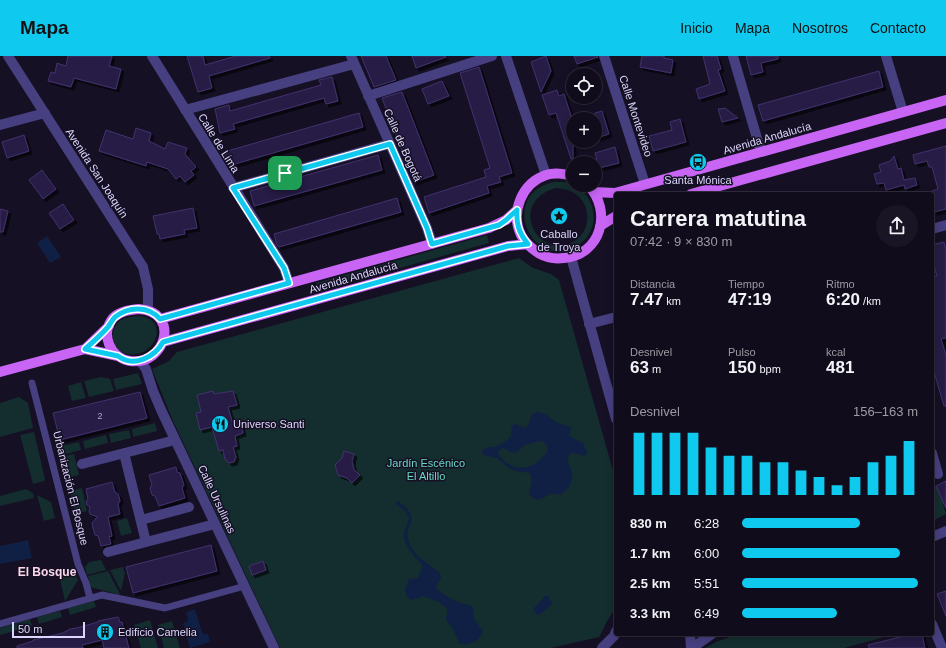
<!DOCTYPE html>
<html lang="es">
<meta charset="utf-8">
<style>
:root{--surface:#100c1b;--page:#191524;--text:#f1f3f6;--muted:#9c9ba3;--line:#302c3a;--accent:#10c9ef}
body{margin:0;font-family:Helvetica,sans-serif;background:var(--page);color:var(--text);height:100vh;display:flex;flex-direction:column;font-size:15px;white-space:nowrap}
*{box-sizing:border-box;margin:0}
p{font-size:13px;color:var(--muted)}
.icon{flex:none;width:22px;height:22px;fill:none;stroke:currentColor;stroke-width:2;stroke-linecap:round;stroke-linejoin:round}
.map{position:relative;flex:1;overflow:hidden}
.sheet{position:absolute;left:614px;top:136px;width:320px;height:444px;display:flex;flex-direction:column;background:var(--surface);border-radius:4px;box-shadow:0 2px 10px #0003,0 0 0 1px var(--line)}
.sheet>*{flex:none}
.controls{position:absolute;left:566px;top:12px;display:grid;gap:8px}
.controls a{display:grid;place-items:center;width:36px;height:36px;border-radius:50%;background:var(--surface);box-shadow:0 2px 10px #0003,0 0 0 1px var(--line);font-size:20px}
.scale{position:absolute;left:12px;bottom:10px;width:73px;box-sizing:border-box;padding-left:4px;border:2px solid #ddd6fc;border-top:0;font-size:11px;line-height:14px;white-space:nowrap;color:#ddd6fc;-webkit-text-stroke:3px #151024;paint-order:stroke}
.pin{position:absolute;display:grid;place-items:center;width:34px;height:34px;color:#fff;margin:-17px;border-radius:8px;box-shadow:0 2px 6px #0006}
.round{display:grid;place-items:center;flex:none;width:42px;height:42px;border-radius:21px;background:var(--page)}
.overview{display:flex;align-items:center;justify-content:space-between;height:68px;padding:0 16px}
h1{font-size:22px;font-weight:800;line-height:30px}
.stats{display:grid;grid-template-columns:repeat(3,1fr);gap:6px;height:68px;padding:4px 16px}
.stats div{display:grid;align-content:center}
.stats b{font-size:17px;font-weight:800}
.stats small{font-size:11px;font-weight:400}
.stats p{font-size:11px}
.chart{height:112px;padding:8px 16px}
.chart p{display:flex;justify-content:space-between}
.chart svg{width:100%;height:72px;margin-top:4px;stroke:var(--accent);stroke-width:6}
ul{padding:0 16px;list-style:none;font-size:13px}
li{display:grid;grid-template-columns:64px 48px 1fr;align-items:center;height:30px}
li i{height:10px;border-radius:5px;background:var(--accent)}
header{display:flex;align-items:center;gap:24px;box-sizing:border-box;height:56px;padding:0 20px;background:var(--accent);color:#111}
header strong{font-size:19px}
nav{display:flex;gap:22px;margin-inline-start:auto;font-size:14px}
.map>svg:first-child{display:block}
.green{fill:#142d2e;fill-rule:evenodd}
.water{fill:#101f44;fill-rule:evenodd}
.building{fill:#281e44;stroke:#42316e;filter:url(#shadow)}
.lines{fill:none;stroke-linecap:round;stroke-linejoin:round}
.pedestrian{stroke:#463f80;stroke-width:7}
.minor{stroke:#463f80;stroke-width:10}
.tertiary{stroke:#463f80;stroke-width:10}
.primary{stroke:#c965f5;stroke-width:10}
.route-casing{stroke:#fff;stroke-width:8}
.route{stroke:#10c9ef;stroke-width:5}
.labels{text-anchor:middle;stroke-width:3;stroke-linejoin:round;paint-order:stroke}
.number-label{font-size:9px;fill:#b0a8ce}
.street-label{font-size:11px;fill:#ddd6fc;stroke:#151024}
.poi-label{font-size:11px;fill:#ddd6fc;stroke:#151024}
.park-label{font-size:11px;fill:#67d8c4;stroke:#151024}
.neighbourhood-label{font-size:12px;font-weight:bold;fill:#fcd8ed;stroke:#151024}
</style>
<header>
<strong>Mapa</strong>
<nav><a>Inicio</a><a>Mapa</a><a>Nosotros</a><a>Contacto</a></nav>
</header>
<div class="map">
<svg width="946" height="592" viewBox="0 0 946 592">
<defs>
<filter id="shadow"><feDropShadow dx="3" dy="3" stdDeviation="0" flood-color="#0009"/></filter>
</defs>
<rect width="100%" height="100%" fill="#151024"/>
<path class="green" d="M554 126C558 126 563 126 566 126 585 130 597 150 593 168 591 177 585 185 577 190 537 214 502 152 542 130 546 128 550 127 554 126ZM555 132C602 134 594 193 556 189 546 188 538 182 534 174 524 154 536 138 555 132Z
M487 179 489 187 318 235 316 227Z
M519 202 533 212 551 218 559 224 616 425V552C608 561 605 571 599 581L551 592H280L173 365 152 313 169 305 177 296Z
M139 260C172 264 154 303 127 298 111 295 108 273 121 264 126 261 133 260 139 260Z
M138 317 142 328 116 334 113 323Z
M101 321 110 323 114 335 89 341 84 325Z
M81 326 86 342 72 345 68 330Z
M19 341 28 347 33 372 0 381V347Z
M155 367 157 375 133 381 132 373Z
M129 374 131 382 111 387 109 378Z
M34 376 45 423 44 425 33 428 20 379Z
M106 379 108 387 85 393 83 385Z
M79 386 81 394 62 399 60 390Z
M74 398 79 419 66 422 61 401Z
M937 429 944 448 943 449 946 458 932 465V431Z
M82 432 87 455 75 458 70 435Z
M26 433 33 437 34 442 0 450V440Z
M37 439 51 446 55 462 44 465Z
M127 462 132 477 121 480 117 465Z
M101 504 106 514 87 519 85 511 89 506Z
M74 511 78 524 65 545 58 515Z
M123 511 125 517 121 535 110 514Z
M108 515 120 538V539L90 531 88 520Z
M94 545 96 551 70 559 68 552Z
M60 555 62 561 39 568 37 561Z
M30 563 32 570 0 579V572Z
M150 564 158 592H141L134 569Z
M172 565 180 592H164L158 569Z
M738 578H895L844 592H705L718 585Z"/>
<path class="water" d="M47 180 61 201 50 207 37 187Z
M536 356C545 356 550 362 556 366 561 369 567 369 571 372L569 380 583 387 587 397 585 400 573 397 569 398C565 407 574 414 572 423 571 428 566 436 561 438 557 439 552 437 549 439 542 442 538 446 531 441L529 438 532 424 530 417 516 415 510 413 497 402 483 399 482 396C486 389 491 392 497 390 503 388 507 384 511 380L512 369 516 368 524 372C529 370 530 365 531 360ZM539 385C545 385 547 388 548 394 537 415 510 419 498 397L500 394 503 392 511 396 515 397 525 389Z
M398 445C426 466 400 467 410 489 416 502 429 508 440 517L441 523 436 529 437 533 446 540 460 547 472 550 473 553 474 563 483 575C480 585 468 591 459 587L453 573 446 563 448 553 439 546 423 540 412 544 407 541 405 534 409 523 418 522 423 510C416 501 403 490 404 477 405 472 408 468 409 462L405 455 396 448Z
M28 484 32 502 0 508V490Z
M545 540H548L552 548 539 559 536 558 533 553C537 549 541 545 545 540Z
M195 553 202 576 204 578H208L210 586 190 592 183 567 187 566 188 564 186 556Z"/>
<path class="building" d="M68 0H112L109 10 121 13 116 33 74 22 71 31 48 25 51 16 55 17 57 7 66 10Z
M187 0H203L205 9 236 0H269L270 2 209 20 212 32 198 36Z
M361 0H386L396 24 374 31Z
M412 0H445L446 1 416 12Z
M546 0 551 15 541 36 531 6Z
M574 0H597L598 1 577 8Z
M642 0H664V2L673 4 671 17 640 11Z
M703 0H717L721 13 718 14 725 35 699 43 696 33 710 28Z
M746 0H778V3L761 7 763 16 751 19Z
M479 11 512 117 499 121 501 126 487 130 489 137 429 157 424 141 486 121 484 114 490 112 460 17Z
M879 15 883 31 763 65 758 49Z
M332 21 338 45 326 48 324 42 233 68 235 73 220 77 215 53 229 49 230 55 321 29 319 24Z
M442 25 449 40 428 48 422 33Z
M557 34 559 40 564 38 573 66V103H571L556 57 549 59 542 39Z
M402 36 434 119 414 126 382 42Z
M725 52 738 62 722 66 718 53Z
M602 55 609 78 597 82 595 76V57Z
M359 57 363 71 228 110 224 96Z
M680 63 686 86 653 95 649 80 672 74 670 66Z
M136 72 151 77 149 85 165 93 168 86 187 92 185 98 196 111 191 115 194 119 185 126 180 120 176 123 168 113 147 106 146 110 99 95 106 74 133 83Z
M24 79 29 95 7 102 2 86Z
M946 90V153L934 156 933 153H932V135L938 133 932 111H929L927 105 915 108 913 99Z
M615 91 619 107 599 112 595 97Z
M378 99 382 114 254 150 250 135Z
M894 100 898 113 901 112 904 124 915 122 917 129 905 133 904 129 886 134 884 127 877 128 874 118 881 116 879 109 890 105Z
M42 114 56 133 43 143 29 124Z
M397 142 401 156 279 191 277 189 274 178Z
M63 148 74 164 60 173 49 157Z
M193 152 197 172 184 174 185 178 160 183 159 178H157L153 160Z
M0 153 8 155 3 176H0Z
M944 186 946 194V282L941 283 946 299V350H944L932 309V220H937L932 203V189Z
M213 335 214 338 233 335 237 349 228 351 232 365 240 364 243 377 235 380 237 390 233 391 236 401 234 406 229 407 225 403 223 394 219 395 212 371 200 374 196 357 201 356 197 339Z
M140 336 147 362 60 384 53 357Z
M344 395 354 398 352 405 354 414 360 419 352 427 347 422 338 419 335 409 342 402Z
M176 411 177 416 180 417 184 429 182 432 185 442 159 450 155 440 152 439 150 432 152 429 149 419Z
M946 425V452L936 430Z
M112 426 115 436 118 438 119 441 120 445 118 448 120 458 108 461 112 480 109 481 111 488 101 490 98 480 95 479 93 472 92 467 97 461 90 458 89 455 90 451 87 449 86 446 88 443 86 433Z
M211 489 217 515 133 537 126 511Z
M263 505 266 514 252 519 249 510Z
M946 535V560L937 538Z
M118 561 120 566H122L129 592H104L102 584 82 589 83 592H17V590L33 585V584L63 577 70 573 77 572 98 566V565Z
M912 578H922L925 592H869L868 589Z"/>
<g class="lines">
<path class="pedestrian" d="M32 327 78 508 86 527 90 542
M0 568 102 539 165 552 245 530"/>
<path class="minor" d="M8 0 143 211 148 233V254
M152 0 284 212 289 227
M351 0 427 172 432 188
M604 0 645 128
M733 0 761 96
M886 0 903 56
M368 40 492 0
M185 54 354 8
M0 69 45 57
M233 132 389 88
M932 173 946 169
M589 268 616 261
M140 305 146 313 153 335 162 356 274 592
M124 397 146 486
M932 397 938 418
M82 408 175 384
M141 464 189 451
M108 496 215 468
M932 568 942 592"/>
<path class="tertiary" d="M506 0 546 119
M571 201 616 363
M932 481 946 475
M690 578 691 592
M602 592 614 580 616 575
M692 592 712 578"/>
<path class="primary" d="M573 120C564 118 555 116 546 119 522 127 510 156 521 179 525 187 532 193 540 198 547 202 556 203 564 202 601 199 613 155 588 129
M594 136 615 137 946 44
M691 138 946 67
M600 170 616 160
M139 253C181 256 166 310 130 305 110 302 100 278 113 262 120 255 130 254 139 253Z
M160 263 489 172 506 164 517 154
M163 286 494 194 508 190 528 188
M85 293 109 270
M0 316 85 293 118 300"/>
</g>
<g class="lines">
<defs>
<path id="route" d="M390 88 427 172 432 188 499 169 506 164 517 154C516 168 519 177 528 188L508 190 494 194 163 286C155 301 134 312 118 300L85 293C93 286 101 279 108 271 110 268 112 264 115 261 129 250 149 250 160 263L289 227 284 212 233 132Z"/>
</defs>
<use href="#route" class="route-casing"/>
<use href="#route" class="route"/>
</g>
<defs>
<symbol id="bus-disc" viewBox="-11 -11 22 22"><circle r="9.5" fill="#10c9ef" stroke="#151024"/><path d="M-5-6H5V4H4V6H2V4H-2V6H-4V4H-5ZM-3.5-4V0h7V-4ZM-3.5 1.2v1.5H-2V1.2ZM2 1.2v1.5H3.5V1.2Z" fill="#111"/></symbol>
<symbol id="sight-disc" viewBox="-11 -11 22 22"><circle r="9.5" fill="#10c9ef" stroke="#151024"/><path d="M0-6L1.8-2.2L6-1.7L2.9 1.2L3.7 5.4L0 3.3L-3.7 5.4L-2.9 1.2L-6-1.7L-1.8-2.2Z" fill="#111"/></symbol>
<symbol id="restaurant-disc" viewBox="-11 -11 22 22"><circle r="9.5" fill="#10c9ef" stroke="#151024"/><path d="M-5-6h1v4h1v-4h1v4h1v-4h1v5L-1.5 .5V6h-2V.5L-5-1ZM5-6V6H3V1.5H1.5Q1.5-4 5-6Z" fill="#111"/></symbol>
<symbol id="building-disc" viewBox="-11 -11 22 22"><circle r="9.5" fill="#10c9ef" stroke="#151024"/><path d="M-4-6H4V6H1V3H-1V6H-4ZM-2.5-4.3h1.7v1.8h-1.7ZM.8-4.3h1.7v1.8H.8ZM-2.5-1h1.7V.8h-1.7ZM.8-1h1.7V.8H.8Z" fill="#111"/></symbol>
</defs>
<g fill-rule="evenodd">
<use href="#bus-disc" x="688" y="96" width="20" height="20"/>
<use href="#sight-disc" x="549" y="150" width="20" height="20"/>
<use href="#restaurant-disc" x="210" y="358" width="20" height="20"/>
<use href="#building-disc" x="95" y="566" width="20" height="20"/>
</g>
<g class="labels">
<g class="number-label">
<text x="100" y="363">2</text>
</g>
<g class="street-label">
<text transform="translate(636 60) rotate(72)" y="4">Calle Montevideo</text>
<text transform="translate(767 82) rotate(-16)" y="4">Avenida Andalucía</text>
<text transform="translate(219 87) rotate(58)" y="4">Calle de Lima</text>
<text transform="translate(403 89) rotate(66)" y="4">Calle de Bogotá</text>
<text transform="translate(97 117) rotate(57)" y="4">Avenida San Joaquín</text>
<text transform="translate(353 221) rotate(-16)" y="4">Avenida Andalucía</text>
<text transform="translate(71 432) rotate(76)" y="4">Urbanización El Bosque</text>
<text transform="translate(217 443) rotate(65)" y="4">Calle Ursulinas</text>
</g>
<g class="poi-label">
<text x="698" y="128">Santa Mónica</text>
<text x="559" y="182">Caballo<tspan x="559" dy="13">de Troya</tspan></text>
<text x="233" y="372" text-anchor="start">Universo Santi</text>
<text x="118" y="580" text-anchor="start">Edificio Camelia</text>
</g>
<g class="park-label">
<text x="426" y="411">Jardín Escénico<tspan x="426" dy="13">El Altillo</tspan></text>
</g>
<g class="neighbourhood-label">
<text x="47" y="520">El Bosque</text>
</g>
</g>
</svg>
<div class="controls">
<a><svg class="icon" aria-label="locate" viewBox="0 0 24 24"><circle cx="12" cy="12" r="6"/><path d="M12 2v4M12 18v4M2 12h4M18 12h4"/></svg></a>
<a>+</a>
<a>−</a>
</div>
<div class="scale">50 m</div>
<div class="pin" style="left:285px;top:117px;background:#1e9e55"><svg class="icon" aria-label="arrive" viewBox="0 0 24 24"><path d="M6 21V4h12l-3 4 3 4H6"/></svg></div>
<section class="sheet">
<div class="overview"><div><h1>Carrera matutina</h1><p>07:42 · 9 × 830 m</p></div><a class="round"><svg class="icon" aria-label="share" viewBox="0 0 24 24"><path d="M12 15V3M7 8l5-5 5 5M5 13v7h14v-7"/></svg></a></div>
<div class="stats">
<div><p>Distancia</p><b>7.47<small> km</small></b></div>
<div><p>Tiempo</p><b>47:19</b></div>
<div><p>Ritmo</p><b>6:20<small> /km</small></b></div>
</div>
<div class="stats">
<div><p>Desnivel</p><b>63<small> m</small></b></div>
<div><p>Pulso</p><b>150<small> bpm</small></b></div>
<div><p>kcal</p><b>481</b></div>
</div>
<div class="chart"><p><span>Desnivel</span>156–163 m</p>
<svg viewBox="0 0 160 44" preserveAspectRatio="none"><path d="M5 44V6M15 44V6M25 44V6M35 44V6M45 44V15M55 44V20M65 44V20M75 44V24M85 44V24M95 44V29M105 44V33M115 44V38M125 44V33M135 44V24M145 44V20M155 44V11"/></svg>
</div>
<ul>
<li><b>830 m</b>6:28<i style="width:67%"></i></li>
<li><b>1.7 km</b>6:00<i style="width:90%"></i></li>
<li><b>2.5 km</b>5:51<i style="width:100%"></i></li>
<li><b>3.3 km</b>6:49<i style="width:54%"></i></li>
</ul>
</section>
</div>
